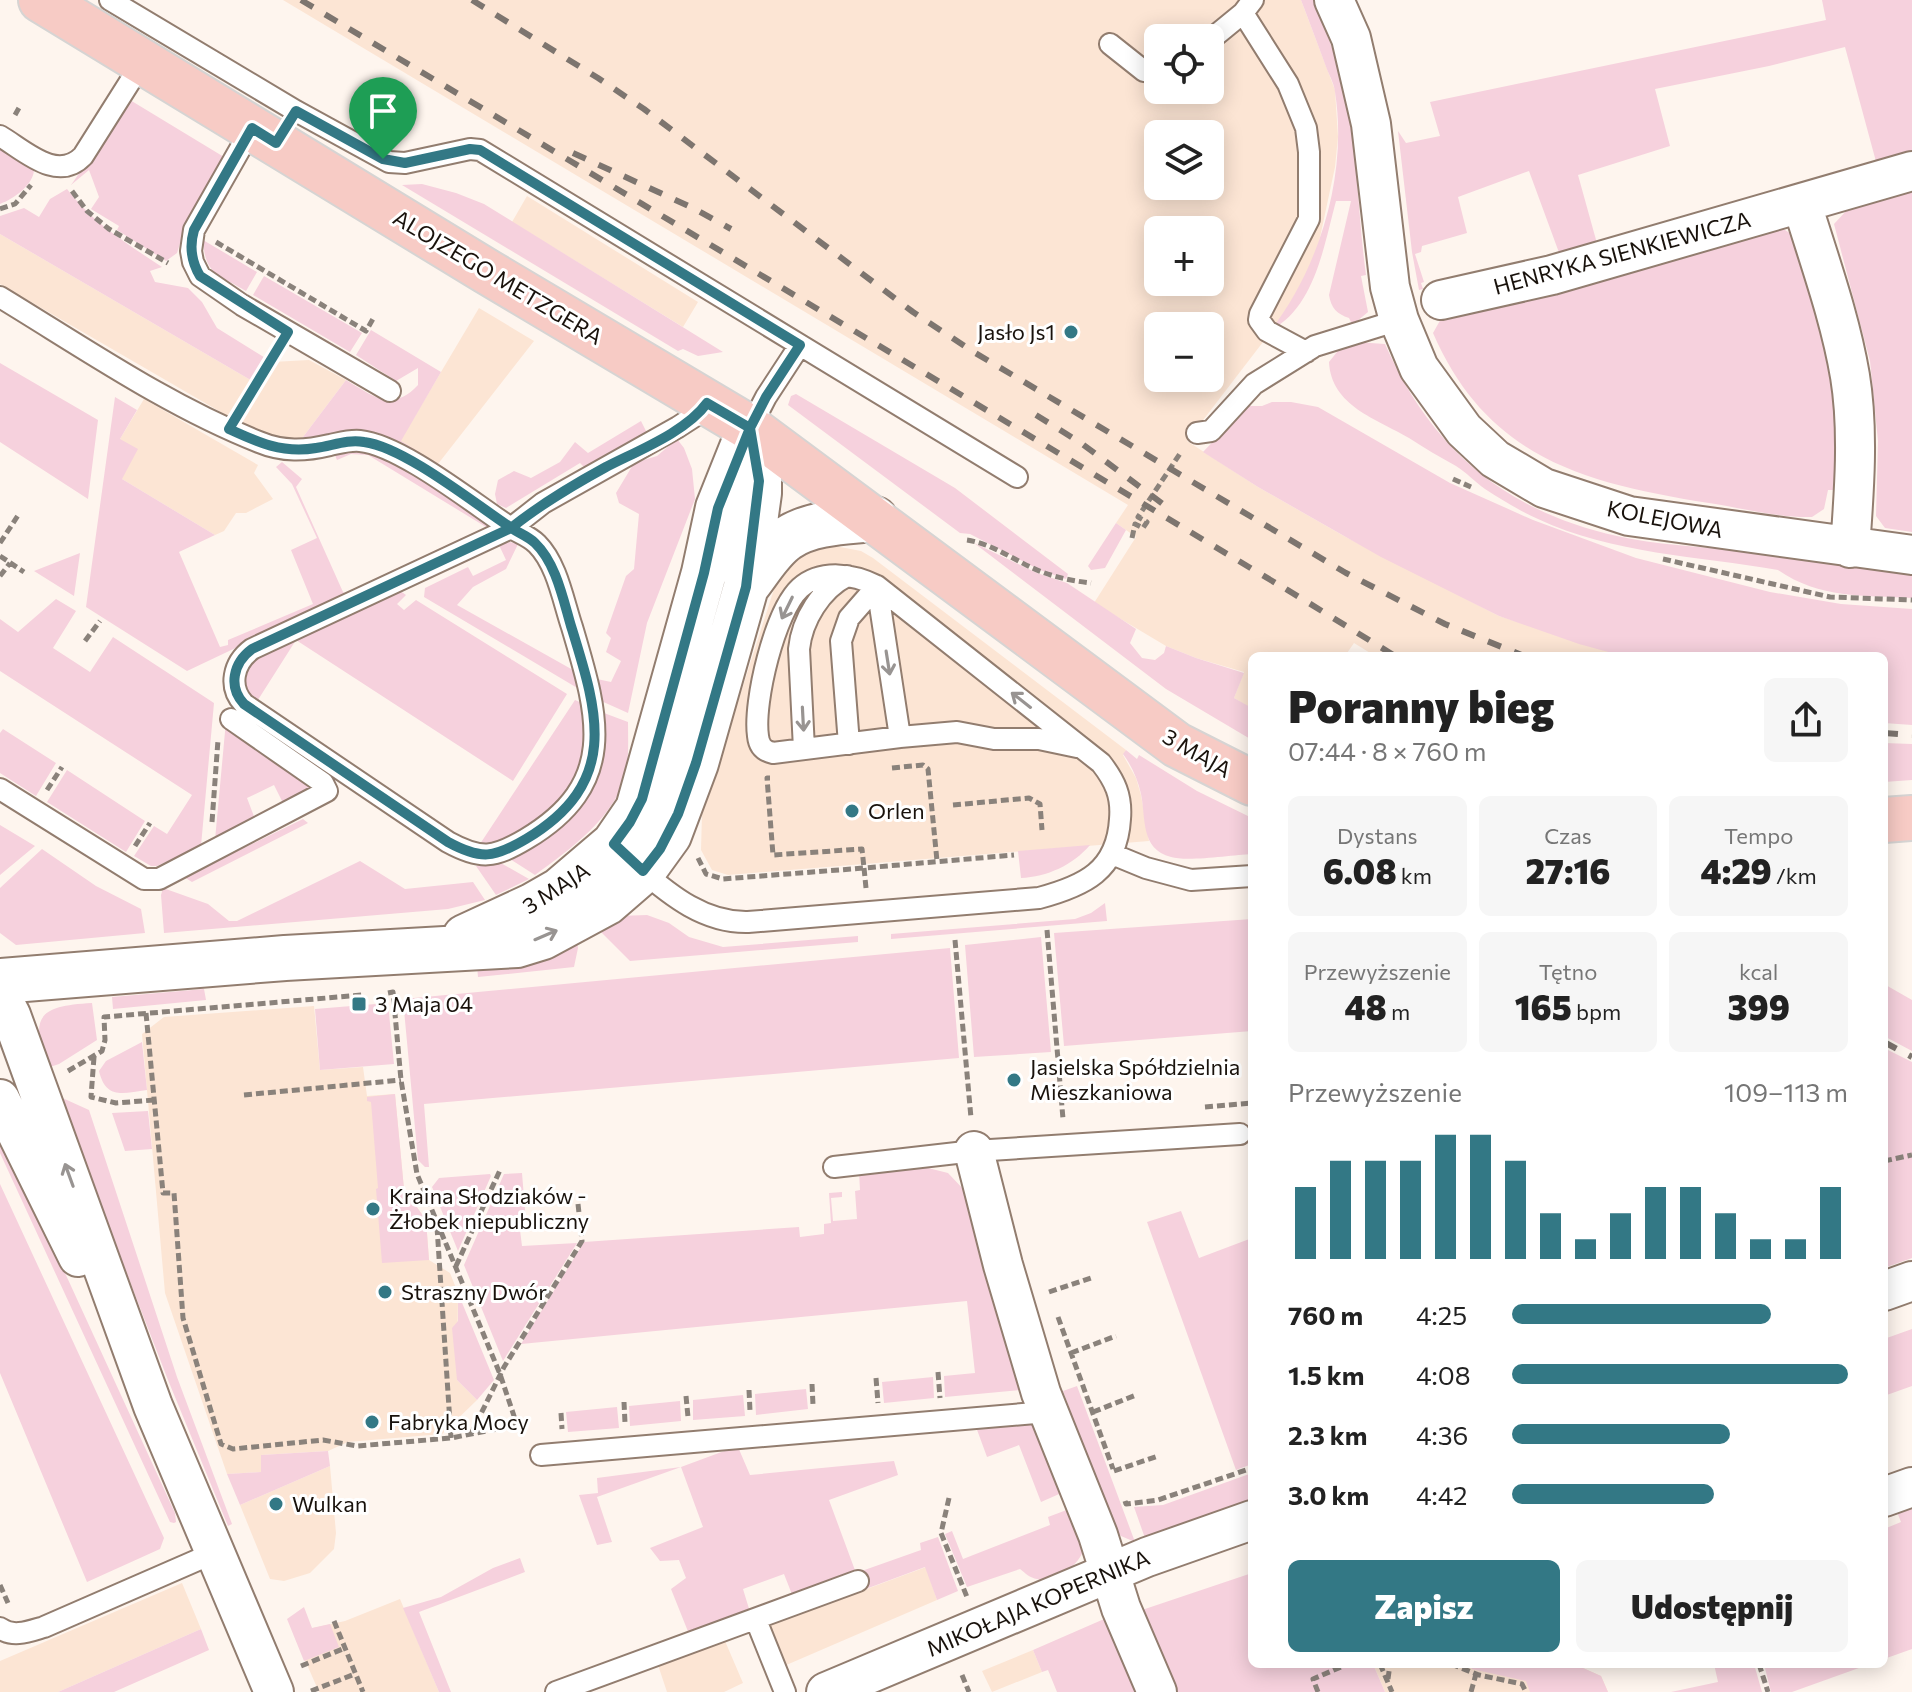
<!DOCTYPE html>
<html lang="pl">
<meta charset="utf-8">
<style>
:root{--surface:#fff;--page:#f6f6f6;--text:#222;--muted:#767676;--accent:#337885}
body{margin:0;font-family:Commissioner,sans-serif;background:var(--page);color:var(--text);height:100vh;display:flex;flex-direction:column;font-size:30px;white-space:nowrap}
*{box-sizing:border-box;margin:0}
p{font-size:26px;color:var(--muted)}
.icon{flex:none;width:44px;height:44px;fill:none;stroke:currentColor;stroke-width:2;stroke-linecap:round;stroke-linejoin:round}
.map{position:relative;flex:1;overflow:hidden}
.details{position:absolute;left:1248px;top:652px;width:640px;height:1016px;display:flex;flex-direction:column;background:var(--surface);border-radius:12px;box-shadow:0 4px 20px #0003}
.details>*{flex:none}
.buttons{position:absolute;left:1144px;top:24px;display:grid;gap:16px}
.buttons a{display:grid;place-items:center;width:80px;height:80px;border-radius:12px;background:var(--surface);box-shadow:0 4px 20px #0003;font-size:40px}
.pin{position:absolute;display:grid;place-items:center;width:68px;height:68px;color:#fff;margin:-82px -34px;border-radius:50% 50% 50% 0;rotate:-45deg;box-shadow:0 0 8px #0007}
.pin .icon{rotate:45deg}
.round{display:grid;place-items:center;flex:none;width:84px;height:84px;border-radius:12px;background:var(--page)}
.summary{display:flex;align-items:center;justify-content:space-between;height:136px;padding:0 40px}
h1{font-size:44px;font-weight:800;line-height:60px}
.figures{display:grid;grid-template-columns:repeat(3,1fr);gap:12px;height:136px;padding:8px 40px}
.figures div{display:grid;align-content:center;border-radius:12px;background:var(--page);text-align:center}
.figures b{font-size:34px;font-weight:800}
.figures small{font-size:22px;font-weight:400}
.figures p{font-size:22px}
.chart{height:224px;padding:16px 40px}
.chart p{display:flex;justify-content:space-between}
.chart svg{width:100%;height:144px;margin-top:8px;stroke:var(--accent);stroke-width:6}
.button{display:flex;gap:16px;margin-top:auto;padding:16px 40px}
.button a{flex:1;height:92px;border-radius:12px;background:var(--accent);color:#fff;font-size:32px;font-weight:800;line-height:92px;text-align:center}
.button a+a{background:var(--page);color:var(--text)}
ul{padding:0 40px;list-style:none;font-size:26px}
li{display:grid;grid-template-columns:128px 96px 1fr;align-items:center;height:60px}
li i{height:20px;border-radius:10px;background:var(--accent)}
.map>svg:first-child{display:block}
.built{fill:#fce5d4;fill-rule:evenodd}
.green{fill:#f6d1dd}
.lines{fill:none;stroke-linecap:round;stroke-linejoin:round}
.service-casing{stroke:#927d6f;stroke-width:24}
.minor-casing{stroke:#927d6f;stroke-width:42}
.tertiary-casing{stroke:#927d6f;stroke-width:48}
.primary-casing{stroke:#d6d4d3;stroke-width:48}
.path{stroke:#8a827b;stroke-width:5;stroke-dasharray:8 4;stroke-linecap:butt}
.service{stroke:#fff;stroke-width:20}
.minor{stroke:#fff;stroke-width:38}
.tertiary{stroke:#fff;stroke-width:44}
.primary{stroke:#f7cbc5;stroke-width:44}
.rail{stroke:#7d756f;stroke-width:6;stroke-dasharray:14 14;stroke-linecap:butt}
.oneway{stroke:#989492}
.route-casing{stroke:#fff;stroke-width:16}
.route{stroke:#337885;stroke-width:10}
.poi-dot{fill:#337885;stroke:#fff;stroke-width:3}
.labels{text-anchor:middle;stroke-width:6;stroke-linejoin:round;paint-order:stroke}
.street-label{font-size:22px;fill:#19120c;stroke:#fff}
.poi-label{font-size:22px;fill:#19120c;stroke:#fff;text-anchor:start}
</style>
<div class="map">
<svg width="1912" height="1692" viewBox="0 0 1912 1692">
<rect width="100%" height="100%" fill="#fef5ee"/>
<path class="built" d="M283 0H1301L1335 90 1338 137 1335 167 1319 242 1308 272 1289 308 1187 441 1258 487 1344 536 1499 616 1623 656H1375L1354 643 1345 656H1252V708L1249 707 1234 698 1244 672 1196 658 1166 646 1094 603 1136 537 1116 523 1128 505ZM1158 38H1210V90H1158ZM1158 134H1210V186H1158ZM1158 230H1210V282H1158ZM1158 326H1210V378H1158Z
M527 196 698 302 683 327 512 222Z
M0 234 254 382 231 418 0 284Z
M479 308 534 341 438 464 400 441Z
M309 360 346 380 300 441H285L236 421 272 362Z
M144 399 258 465 254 473 273 499 246 513H236L224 531 215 535 122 479 120 439Z
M835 546 861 551 873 558 1126 750 1123 755 1136 778 1141 795 1149 841 728 875 712 870 701 850 702 814 774 589 797 559 813 550Z
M314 1006 320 1070 363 1067 367 1096 395 1094 404 1189 426 1220 429 1260 450 1273 458 1293 457 1380 477 1400 442 1434 348 1442 328 1451 261 1455V1472L227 1474 165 1293 142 1034 164 1017Z
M330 1466 336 1533 334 1549 310 1573 284 1581 270 1579 240 1505Z
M926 1567 937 1600 784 1666 767 1626Z
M182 1583 201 1629 58 1692H0V1661Z
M400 1599 439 1692H319L294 1635 313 1628 345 1621Z
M725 1641 743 1683 724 1692H667L658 1665Z
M1033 1650 1042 1672 992 1692 982 1671Z
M1373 1664H1574L1601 1676 1608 1692H1385Z"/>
<path class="green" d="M1301 0H1313C1327 33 1340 65 1347 101 1358 158 1358 217 1366 275L1361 276 1368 312 1356 322H1351L1349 318C1337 314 1331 308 1329 295L1351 201H1336C1324 245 1315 307 1271 330 1320 266 1348 174 1335 92 1334 83 1328 73 1325 64 1317 42 1309 21 1301 0Z
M1822 0H1912V164L1878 169 1845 47 1769 66 1655 89 1670 146 1578 175 1598 247 1561 258 1529 171 1458 197 1467 233 1422 246 1421 252 1415 254 1424 282 1421 283 1423 289 1419 290 1412 252 1398 131 1406 143 1440 136 1430 102 1826 20Z
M130 100 224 157 186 224 177 253 166 261 117 230 119 226 91 209 99 197 89 170 71 185Z
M0 145 34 168C35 184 14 199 0 204Z
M1912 180V532L1885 528 1876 516 1878 441 1870 361 1834 224 1847 210Z
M422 184 456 193 484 204 723 352 698 356 683 349 678 351 402 185Z
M67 189C93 223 126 243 162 267L150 271 155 282 188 288 202 302 217 328 267 359 254 382 0 234V216L24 208 39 217 50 199Z
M1780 227 1793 235 1815 304 1837 400 1838 490H1828L1824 509 1812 517C1779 518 1742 508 1709 503 1585 483 1488 459 1433 333L1446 310Z
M203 240 257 272 246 291C218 274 205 275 203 240Z
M264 276 362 333 350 352 253 295Z
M371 330 441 372 401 441 445 468 437 467 387 439 300 441 346 380C373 396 392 413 418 385V368L396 381 356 355Z
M1356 342 1385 344C1431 449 1505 511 1617 536 1656 545 1698 546 1738 551 1796 558 1854 566 1912 575V598C1863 595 1820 599 1778 570 1698 556 1613 554 1538 519 1520 511 1502 500 1485 489 1475 482 1466 472 1456 466 1440 457 1424 448 1409 438 1377 419 1331 406 1329 362L1341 347Z
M0 363 98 420 88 499 0 442Z
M796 394 955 488 1068 574 1066 579 1040 570 970 534 960 533 788 405 791 396Z
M115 397 137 410 120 439 138 449 122 479 215 535 179 552 220 647 228 645V640L313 604 291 550 317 538 292 484 276 467 282 462 302 479 296 487 343 592 345 593 361 586 362 588 187 671 86 607Z
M1272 402H1291L1318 407 1450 483 1533 520 1636 558 1770 592 1841 604 1912 609V725L1884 723V656H1623L1579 644 1499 616 1381 557 1258 487 1203 452 1247 406H1262Z
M641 421 647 433 587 470 580 463 506 508 497 504 495 494 498 480 514 471 531 478 560 462 575 442 588 453Z
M677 439 684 448 692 469 695 499 647 623 628 713 599 700 592 665 597 679 611 682 621 661 606 652 611 638 606 633 626 576 634 569 639 514 619 503 616 493 634 463 657 456Z
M363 449 382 455 484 519 489 529 368 586 366 583 486 527 368 455 351 454 337 460 334 453Z
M1116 523 1126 530 1105 568 1091 570 1088 566Z
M510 542 518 544 506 569 473 587 457 605 573 670 579 689 424 597 425 588 468 567 473 576 506 560 499 545Z
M974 543 1037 573 1067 583 1136 629 1130 643 1142 658 1155 660 1164 653 1166 646 1196 658 1244 673 1234 698 1252 708V740L1166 689Z
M80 553 74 596 34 571Z
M399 590 406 595 397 604 404 610 416 600 567 694 513 781 296 640 256 703 244 690V672L259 655Z
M56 599 76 611 53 648 90 672 113 637 214 703 201 846 157 866H151L134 856 154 826 167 834 192 795 0 671V619L18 632Z
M575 700 582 703 590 726 579 774 552 811 509 840 483 846 480 844Z
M604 713 628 722C628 738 629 756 626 772 618 815 568 851 535 875L507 857 533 841 601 747Z
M226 721 310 783 311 787 284 805 274 785 247 798 255 819 215 840Z
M3 729 56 763 36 796 0 773V733Z
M1884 743 1912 744V780L1884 782Z
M1126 750 1137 759 1139 755 1197 791 1252 818V854C1232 855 1187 862 1171 857 1140 849 1146 818 1141 794 1138 780 1132 766 1123 754Z
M67 770 145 821 126 852 47 802Z
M303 819 308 823 192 882 184 877Z
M0 825 35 846 0 875Z
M1090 845C1073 865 1047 877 1021 878L1018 851Z
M42 849 96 886 141 909 145 933 16 945 0 933V888Z
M360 861 405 889 473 882 485 900 448 909 164 933 161 895 163 888 208 904 229 921H237Z
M499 862 529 879 496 895 476 866Z
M1105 903 1107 921 891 939V934L1075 919 1091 913Z
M647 915 669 923 689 937 723 947 858 936V942L630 961 596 927 619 916Z
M1252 919V1031L1064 1046 1054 933Z
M576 936 578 948 574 967 478 977 477 966Z
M1041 937 1051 1052 974 1057 965 945Z
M950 948 959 1058 424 1104 429 1167H425L418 1160 403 999Z
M1884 984 1912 1000V1051L1884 1036Z
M204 989 206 1000 113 1009 112 997Z
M92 1003 97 1040 59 1064 47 1068C30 1016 38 1006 92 1003Z
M388 1003 394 1064 320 1070 315 1009Z
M142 1042 147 1090C123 1093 106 1100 99 1071L106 1061Z
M1884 1048 1912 1062V1258L1884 1268Z
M395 1094 404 1189 426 1220 429 1260 382 1263 376 1189 378 1188 371 1102 367 1101V1097Z
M58 1096 89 1110 177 1377 232 1524 228 1526 168 1380Z
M148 1111 152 1149 125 1151 112 1113Z
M0 1131 175 1513 176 1522 174 1523 170 1522 0 1153Z
M924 1167 948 1173 966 1192 1021 1388 1020 1390 945 1397 944 1376 975 1373 967 1301 521 1344 584 1242 799 1227 800 1237 824 1234V1224L831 1223 829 1193 842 1192V1197L831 1198 833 1221 857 1219 855 1191 860 1190 859 1172Z
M522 1173 526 1222H519L522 1246 577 1243 503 1361 464 1265 504 1174Z
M490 1174 491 1176 458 1251 432 1187 439 1178Z
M0 1184 164 1538 160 1549 87 1582 0 1373Z
M1181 1211 1199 1258 1252 1238V1464L1236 1470 1147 1222Z
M458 1293 494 1380 477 1400 457 1380 452 1328 458 1321Z
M1912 1329V1386L1884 1396V1339Z
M933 1377 934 1398 884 1403 882 1382Z
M1077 1386 1135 1542 1121 1536 1111 1527 1068 1419 1069 1407 1063 1391Z
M806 1389 808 1409 756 1415 755 1394Z
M743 1395 745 1416 693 1420V1400Z
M680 1401 681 1421 630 1426 629 1406Z
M617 1407 619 1428 568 1432 566 1412Z
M1033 1423 1066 1491 1041 1502 1019 1445 987 1457 976 1427Z
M735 1447H738L750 1475 894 1461 898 1475 829 1500 856 1573 921 1550 920 1543 938 1537 958 1591 937 1600 925 1567 863 1590 856 1574 793 1597 784 1574 743 1589 750 1612 689 1634 671 1589 686 1578 679 1560 660 1561 650 1548 703 1527 681 1467 597 1497 612 1542 597 1545 579 1495 598 1493 597 1478 681 1467Z
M328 1451 330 1466 240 1505 227 1474 261 1472V1455Z
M1252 1473V1502L1146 1541 1134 1507 1163 1505Z
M1912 1495V1649L1884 1659V1529L1901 1522 1893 1502Z
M1072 1508 1084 1549C1078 1566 1056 1584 1037 1579 1030 1578 1025 1573 1020 1569L967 1587 945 1534 952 1531 963 1559 1050 1525 1048 1517Z
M520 1558 525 1572 419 1612 451 1692H439L403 1608 441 1597 493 1568Z
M1252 1573V1664H1373L1385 1692H1178L1142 1610Z
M304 1607 312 1628 330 1624 339 1647 304 1661 287 1619Z
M1111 1616 1144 1692H1057L1048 1670 1042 1672 1033 1650Z
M201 1629 209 1650 114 1692H58Z
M1471 1664H1574L1601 1676 1608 1692H1530L1526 1681 1472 1669Z
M1714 1664H1754L1762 1692H1671L1718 1682Z
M1764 1664H1870L1792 1692H1771Z"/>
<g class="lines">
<defs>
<path id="service" d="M110 0 296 111 389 162 405 163 470 149 480 150 800 345 766 397 750 428
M1253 0 1243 13 1288 84 1306 128 1309 152V219L1260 314 1259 320 1267 331 1306 352
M1210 40 1243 13
M1110 44 1144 71 1158 72
M252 128 194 230 191 251 193 262 200 276 242 305 390 391
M0 136C24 150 57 183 83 156L143 61
M0 297C84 348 168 406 259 442 283 452 305 451 330 445 340 443 349 440 360 441 401 445 474 504 511 528 519 533 529 536 537 544 557 564 563 600 572 627 598 715 620 783 526 839 494 858 481 860 448 842L244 704C228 687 233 663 252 649L511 528 543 503 678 427 695 416 707 403
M800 345 1017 477
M1197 433 1211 431 1254 384 1315 346 1399 320
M877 586 900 737 957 732 994 739H1039L1077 747
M849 744 841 641 849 618 877 586
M804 749 799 649C802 620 821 589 847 576
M0 789 144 879H159L327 791 323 783 231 719
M1112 854 1146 868 1191 880 1252 876
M640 869C671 896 705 923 748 922L1039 898C1084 886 1117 871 1120 819 1122 796 1115 781 1101 763L877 586C854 574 821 569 800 588 775 611 753 702 758 736 759 746 764 751 773 753L900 737
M834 1167 974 1151 1240 1134
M541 1455 1047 1412
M756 1620 785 1692
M0 1628C13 1638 30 1631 44 1627L216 1552
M556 1692 858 1581"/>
<path id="minor" d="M1334 0 1351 38 1371 124 1390 287 1399 320 1419 368 1464 430 1495 459 1544 488 1629 516 1912 555
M1802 204C1819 260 1840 317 1850 376 1859 430 1854 494 1850 548
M1441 300 1552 275 1912 171
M0 994 11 1015 153 1406 274 1692
M0 1099 78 1257
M974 1151 1003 1265 1041 1393 1098 1535 1121 1608 1157 1692
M1884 1291 1912 1281
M1884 1497 1912 1487
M826 1692 1147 1557 1252 1520"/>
<path id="tertiary" d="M746 587C759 571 771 549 788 538 812 522 847 522 875 519
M465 937 532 906 560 890 614 844 638 809 704 573 718 508 750 428
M0 981 285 958 517 945 543 937 606 903 643 871 669 835 696 763 746 587 759 493V469L750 428"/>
<path id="primary" d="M41 0 486 271 750 428 1177 745 1252 783
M1884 820 1912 818"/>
</defs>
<use href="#service" class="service-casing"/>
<use href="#minor" class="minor-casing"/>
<use href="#tertiary" class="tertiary-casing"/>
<use href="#primary" class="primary-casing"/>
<path class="path" d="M15 115 20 106
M72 191 87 211 109 229 168 263
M0 209 15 204 31 185
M216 242 366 331 374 317
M240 409 275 353
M1453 479 1471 487
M1132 538 1135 524 1143 528 1147 522 1138 517 1181 452
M967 540C994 544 1016 562 1042 572 1058 578 1074 581 1091 583
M0 543 19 514
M0 556 24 572
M1663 559 1830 597 1912 600
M0 576 10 563
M85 641 100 621
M892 768 923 765 928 769 937 861
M47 790 62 767
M953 805 1029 798 1040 804 1042 830
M212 822 218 740
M135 846 150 823
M698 858 706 874 723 879 864 868 862 849 773 855 767 778H770
M866 888 864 868 1014 855
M1047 930 1063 1119
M955 940 971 1118
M146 1013 163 1193H174L183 1318 221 1444 233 1449 323 1440 357 1446 451 1438 517 1425 500 1374 417 1174 401 1080 393 992 388 993
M94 1057 91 1097 116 1103 154 1100
M68 1071 102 1051 105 1040 104 1017 362 995
M244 1095 401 1080
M1205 1107 1252 1103
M1884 1161 1912 1155
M437 1227 451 1438
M456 1266 501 1168
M1049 1292 1094 1277
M1058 1317 1113 1469
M1071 1353 1116 1336
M938 1372 940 1398
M876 1378 878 1403
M812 1384 813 1405
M749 1390 750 1411
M686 1396 688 1417
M624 1402 625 1423
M1093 1412 1136 1395
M561 1413 562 1429
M471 1434 504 1367 582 1241 578 1204
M1114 1471 1158 1456
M949 1498 941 1533 967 1597
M1125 1501 1126 1504 1158 1500 1252 1468
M0 1585 8 1603
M334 1621 363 1692
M1380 1664 1392 1692
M1451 1664 1479 1675 1522 1684 1526 1692
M1759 1664 1768 1692
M301 1666 345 1648
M962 1675 969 1692
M1388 1679 1390 1664
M311 1691 355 1674
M1318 1692 1313 1679 1348 1664
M1471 1692 1476 1674"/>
<use href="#service" class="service"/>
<use href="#minor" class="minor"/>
<use href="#tertiary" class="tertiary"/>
<use href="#primary" class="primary"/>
<path class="rail" d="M301 0 480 107
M472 0 598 78 644 109 913 312 972 351 1346 573 1445 624 1524 656
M470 101 1294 594
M573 153 693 208 731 229
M1036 415 1081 443 1171 510
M1286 589 1395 656
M1884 733 1912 735
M1884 1042 1912 1057"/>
</g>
<defs><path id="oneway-shaft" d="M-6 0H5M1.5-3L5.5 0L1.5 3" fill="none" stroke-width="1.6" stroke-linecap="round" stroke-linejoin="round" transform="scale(2)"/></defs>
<g class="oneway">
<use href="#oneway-shaft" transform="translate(787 608) rotate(116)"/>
<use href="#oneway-shaft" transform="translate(888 663) rotate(81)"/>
<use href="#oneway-shaft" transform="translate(1021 700) rotate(-142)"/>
<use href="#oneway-shaft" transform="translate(803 719) rotate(87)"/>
<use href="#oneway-shaft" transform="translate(546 935) rotate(-23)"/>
<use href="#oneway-shaft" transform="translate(69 1175) rotate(-110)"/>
</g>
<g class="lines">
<defs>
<path id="route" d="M383 159 296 111 276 143 252 128 194 230C189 247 191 261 200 276L288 332 229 429C257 442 283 454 316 448 332 446 347 439 364 442 404 447 474 503 510 527 518 533 528 536 535 543 556 563 563 599 571 626 598 713 621 782 526 839 494 858 481 860 448 842L244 704C228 687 233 663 252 649L511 528C541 504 573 485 606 467 637 451 686 432 707 403L750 428 759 481 746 587 696 763 678 814 660 849 643 871 614 844 630 822 642 799 704 573 718 508 750 428 766 397 800 345 480 150 470 149 405 163 383 159"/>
</defs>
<use href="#route" class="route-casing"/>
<use href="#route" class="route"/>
</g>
<g class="poi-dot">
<circle cx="1071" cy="332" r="8"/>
<circle cx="852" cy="811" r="8"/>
<rect x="351" y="996" width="16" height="16" rx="4"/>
<circle cx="1014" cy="1080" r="8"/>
<circle cx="373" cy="1209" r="8"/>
<circle cx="385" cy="1292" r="8"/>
<circle cx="372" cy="1422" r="8"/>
<circle cx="276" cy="1504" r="8"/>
</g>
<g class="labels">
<g class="street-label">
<text transform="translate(1622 253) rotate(-15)" y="8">HENRYKA SIENKIEWICZA</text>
<text transform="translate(498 277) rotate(31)" y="8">ALOJZEGO METZGERA</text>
<text transform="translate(1665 519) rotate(11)" y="8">KOLEJOWA</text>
<text transform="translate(1197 753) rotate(30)" y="8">3 MAJA</text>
<text transform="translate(556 888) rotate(-33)" y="8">3 MAJA</text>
<text transform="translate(1038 1603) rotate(-23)" y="8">MIKOŁAJA KOPERNIKA</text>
</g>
<g class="poi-label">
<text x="1055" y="340" text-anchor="end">Jasło Js1</text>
<text x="868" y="819">Orlen</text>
<text x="375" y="1012">3 Maja 04</text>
<text x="1030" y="1075">Jasielska Spółdzielnia<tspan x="1030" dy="25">Mieszkaniowa</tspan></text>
<text x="389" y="1204">Kraina Słodziaków -<tspan x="389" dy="25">Żłobek niepubliczny</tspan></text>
<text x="401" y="1300">Straszny Dwór</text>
<text x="388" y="1430">Fabryka Mocy</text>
<text x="292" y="1512">Wulkan</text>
</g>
</g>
</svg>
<div class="buttons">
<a><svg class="icon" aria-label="locate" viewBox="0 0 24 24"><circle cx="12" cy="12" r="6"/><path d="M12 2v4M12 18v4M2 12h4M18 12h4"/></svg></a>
<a><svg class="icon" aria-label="layers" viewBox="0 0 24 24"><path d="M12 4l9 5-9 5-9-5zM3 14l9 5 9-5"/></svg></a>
<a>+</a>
<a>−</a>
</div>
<div class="pin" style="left:383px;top:159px;background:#1e9e55"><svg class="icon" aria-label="arrive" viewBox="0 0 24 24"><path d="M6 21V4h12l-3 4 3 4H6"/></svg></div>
<section class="details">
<div class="summary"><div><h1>Poranny bieg</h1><p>07:44 · 8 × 760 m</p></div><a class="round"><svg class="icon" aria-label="share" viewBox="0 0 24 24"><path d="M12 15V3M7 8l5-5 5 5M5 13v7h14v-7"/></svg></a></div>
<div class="figures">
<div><p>Dystans</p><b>6.08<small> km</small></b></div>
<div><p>Czas</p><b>27:16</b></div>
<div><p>Tempo</p><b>4:29<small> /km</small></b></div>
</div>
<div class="figures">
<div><p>Przewyższenie</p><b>48<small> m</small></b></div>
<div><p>Tętno</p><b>165<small> bpm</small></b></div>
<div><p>kcal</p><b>399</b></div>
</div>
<div class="chart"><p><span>Przewyższenie</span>109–113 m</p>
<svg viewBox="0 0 160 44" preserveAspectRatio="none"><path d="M5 44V22M15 44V14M25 44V14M35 44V14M45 44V6M55 44V6M65 44V14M75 44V30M85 44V38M95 44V30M105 44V22M115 44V22M125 44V30M135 44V38M145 44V38M155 44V22"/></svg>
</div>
<ul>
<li><b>760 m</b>4:25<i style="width:77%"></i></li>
<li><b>1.5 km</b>4:08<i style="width:100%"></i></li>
<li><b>2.3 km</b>4:36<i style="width:65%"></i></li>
<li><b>3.0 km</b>4:42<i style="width:60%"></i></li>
</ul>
<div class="button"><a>Zapisz</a><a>Udostępnij</a></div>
</section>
</div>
